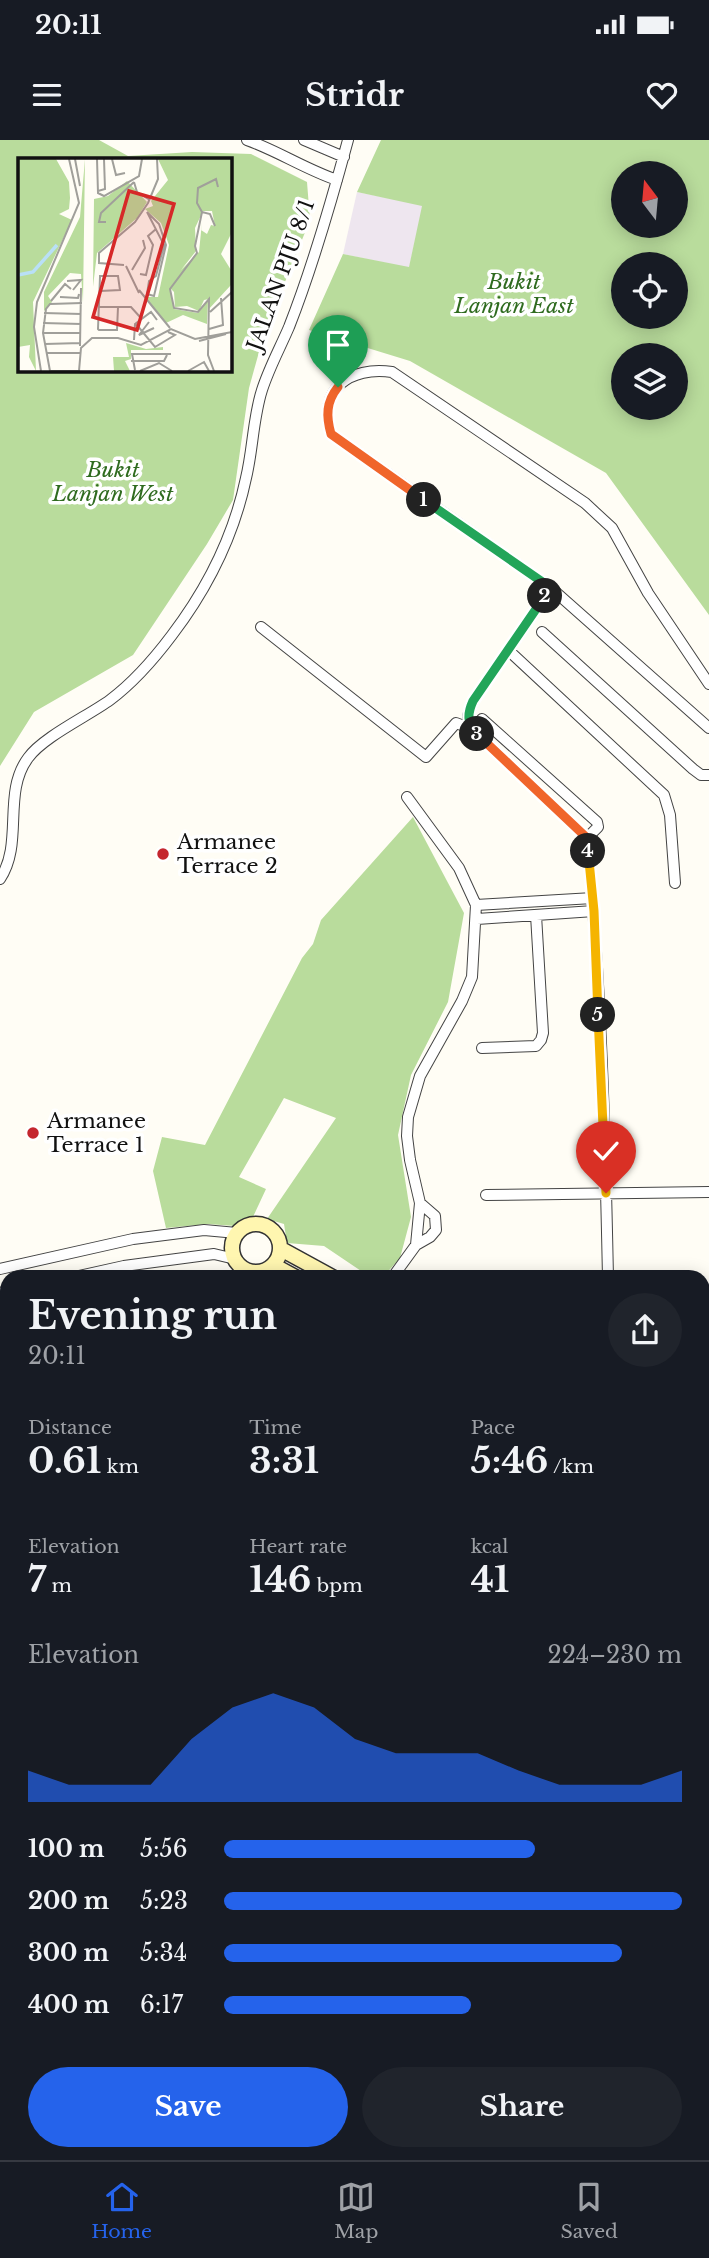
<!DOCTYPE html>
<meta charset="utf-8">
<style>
:root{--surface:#171b24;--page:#20242c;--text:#f1f3f6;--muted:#9ea1a6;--line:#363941;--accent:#2563eb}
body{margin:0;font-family:"Libre Baskerville",serif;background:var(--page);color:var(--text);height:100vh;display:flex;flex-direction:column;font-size:26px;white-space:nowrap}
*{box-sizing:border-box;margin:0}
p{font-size:23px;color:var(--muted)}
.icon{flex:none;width:38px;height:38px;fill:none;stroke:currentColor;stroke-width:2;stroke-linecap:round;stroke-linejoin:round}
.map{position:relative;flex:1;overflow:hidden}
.side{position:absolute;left:0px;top:1130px;width:710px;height:891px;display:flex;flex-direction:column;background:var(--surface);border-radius:21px 21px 0 0;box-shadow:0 4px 18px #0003}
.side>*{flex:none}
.needle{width:46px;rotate:344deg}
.fabs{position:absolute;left:611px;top:21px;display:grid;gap:14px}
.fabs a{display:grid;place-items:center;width:77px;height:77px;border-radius:50%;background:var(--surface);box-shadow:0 4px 18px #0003;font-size:35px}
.pin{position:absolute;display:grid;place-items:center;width:60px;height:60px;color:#fff;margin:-72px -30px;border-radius:50% 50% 50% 0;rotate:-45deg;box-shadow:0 0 7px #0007}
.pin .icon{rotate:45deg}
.km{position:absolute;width:35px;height:35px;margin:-18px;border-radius:50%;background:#222;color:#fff;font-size:19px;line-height:35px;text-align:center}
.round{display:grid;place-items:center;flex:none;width:74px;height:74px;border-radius:37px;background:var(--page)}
.headline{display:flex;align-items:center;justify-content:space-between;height:119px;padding:0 28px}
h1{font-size:38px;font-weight:700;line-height:52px}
.metrics{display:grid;grid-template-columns:repeat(3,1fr);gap:10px;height:119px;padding:7px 28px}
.metrics div{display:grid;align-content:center}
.metrics b{font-size:35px;font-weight:700}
.metrics small{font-size:19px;font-weight:400}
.metrics p{font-size:19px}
.chart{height:196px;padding:14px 28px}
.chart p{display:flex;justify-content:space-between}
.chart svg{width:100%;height:126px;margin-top:7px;fill:var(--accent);opacity:.7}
.primary-button{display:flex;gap:14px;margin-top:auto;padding:14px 28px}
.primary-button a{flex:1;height:80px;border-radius:42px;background:var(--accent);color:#fff;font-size:28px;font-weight:700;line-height:80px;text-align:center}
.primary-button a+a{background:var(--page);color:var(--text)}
ul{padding:0 28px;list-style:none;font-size:23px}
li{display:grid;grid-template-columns:112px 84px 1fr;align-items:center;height:52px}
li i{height:18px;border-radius:9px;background:var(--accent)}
.status{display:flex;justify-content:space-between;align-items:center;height:49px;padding:0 35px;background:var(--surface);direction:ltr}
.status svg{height:19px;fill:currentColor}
header{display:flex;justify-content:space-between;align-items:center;height:91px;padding:0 28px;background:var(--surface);font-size:32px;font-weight:700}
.menu{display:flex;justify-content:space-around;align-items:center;height:98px;border-top:2px solid var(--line);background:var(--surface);font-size:19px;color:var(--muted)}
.menu a{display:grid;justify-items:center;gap:4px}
.menu .selected{color:var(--accent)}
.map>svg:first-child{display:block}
.industrial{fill:#eee6ef}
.forest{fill:#b9dc9c;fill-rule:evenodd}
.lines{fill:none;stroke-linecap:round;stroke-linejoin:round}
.street-casing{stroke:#444;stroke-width:12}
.secondary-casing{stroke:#333;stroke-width:17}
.highway-casing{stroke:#222;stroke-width:20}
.street{stroke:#fff;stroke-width:10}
.secondary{stroke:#fff6b0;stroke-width:14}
.highway{stroke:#f5a25d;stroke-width:18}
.split-1-casing{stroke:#fff;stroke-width:14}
.split-2-casing{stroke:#fff;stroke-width:14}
.split-3-casing{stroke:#fff;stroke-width:14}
.split-4-casing{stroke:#fff;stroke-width:14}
.split-5-casing{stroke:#fff;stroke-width:14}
.split-6-casing{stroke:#fff;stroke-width:14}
.split-1{stroke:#f0652b;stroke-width:9}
.split-2{stroke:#22a559;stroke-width:9}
.split-3{stroke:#22a559;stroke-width:9}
.split-4{stroke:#f0652b;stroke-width:9}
.split-5{stroke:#f5b400;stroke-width:9}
.split-6{stroke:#f5b400;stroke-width:9}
.poi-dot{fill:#c4262e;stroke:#fff;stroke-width:2.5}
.labels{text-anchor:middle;stroke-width:7;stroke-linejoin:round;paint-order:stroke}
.street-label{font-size:21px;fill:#111;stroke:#fff}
.park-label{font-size:21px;font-style:italic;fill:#2f6b1f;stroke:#fff}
.poi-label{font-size:21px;fill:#111;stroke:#fff;text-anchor:start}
.inset-river{fill:none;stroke:#b9e0f7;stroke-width:3.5}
.inset-road{fill:none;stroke:#a09f9a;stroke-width:2}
.view{fill:#d62828;fill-opacity:0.15;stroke:#d62828;stroke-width:3.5}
.inset-edge{fill:none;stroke:#111;stroke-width:3.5}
</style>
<div class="status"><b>20:11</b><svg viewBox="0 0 49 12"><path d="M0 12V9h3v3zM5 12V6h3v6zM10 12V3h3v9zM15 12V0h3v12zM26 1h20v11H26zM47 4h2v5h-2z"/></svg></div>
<header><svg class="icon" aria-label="menu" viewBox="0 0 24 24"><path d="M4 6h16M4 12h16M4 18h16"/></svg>Stridr<svg class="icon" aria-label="heart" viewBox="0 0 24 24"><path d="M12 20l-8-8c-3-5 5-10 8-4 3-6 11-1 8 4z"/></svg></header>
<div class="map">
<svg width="709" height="2020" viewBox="0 0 709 2020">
<rect width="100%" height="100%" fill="#fffdf5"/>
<path class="industrial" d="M357 52 423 65 409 128 343 114Z"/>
<path class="forest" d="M0 0H99L128 16 192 12 251 14 307 42 310 80 264 194 249 248 233 360 207 404 133 515 34 572 0 626V691ZM19 19H229V229H19Z
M381 0H709V475L606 333 410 221 309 190 343 114 409 127 422 66 357 52ZM623 33H676V86H623ZM676 124V177H623V124ZM623 215H676V268H623Z
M413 677 464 773 448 862 411 935 398 995 411 1077 400 1118 383 1137H370L324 1106 287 1103 284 1084 267 1079 336 978 284 958 239 1037 266 1049 252 1079 235 1086 208 1084 166 1088 153 1031 162 997 205 1005 302 818 313 804 321 780Z"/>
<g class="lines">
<defs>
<path id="street" d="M247 0C278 11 305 29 337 40
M304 0 344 17
M551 448 473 561 468 576 472 589 587 698C601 843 605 991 608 1138
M261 487 426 617 456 583 472 589
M542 492 693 629 701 635H709
M508 510 664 655 670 675 675 743
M709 544 648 453 612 388 585 363 392 232C350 226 317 249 331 294L551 448 709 588
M482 579 597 682 598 687 587 698
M407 657 459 728 476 765 472 837 462 861 420 936 408 977 407 996 410 1020 420 1063 416 1105
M0 739C24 703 2 653 28 618 43 597 88 576 110 560 134 542 154 519 172 495 207 449 234 395 246 338 253 309 253 278 262 250 269 228 280 208 289 187 313 126 331 63 348 0
M476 765 593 758
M477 779 594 771
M482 908 536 906 541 900 543 893 536 775
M486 1055 709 1052
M0 1129 133 1099 204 1090 237 1093
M70 1138 124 1126 214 1114 235 1119
M392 1138 416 1105 430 1097 436 1090 435 1076 420 1063
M0 1153 7 1151
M704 1210 709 1204
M0 1347 7 1345
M704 1448 709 1449
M0 1472 7 1470
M0 1597 7 1595
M0 1656 7 1685
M704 1809 709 1801
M704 1862 709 1855
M704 1969 709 1972
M87 2014 89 2020
M391 2014 393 2020
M591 2020 592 2014
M618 2020 619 2014"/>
<path id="secondary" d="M232 1108a24 24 0 1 1 48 0a24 24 0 1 1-48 0Z
M281 1109 334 1138
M273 1125 297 1138
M704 1532 709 1536
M704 1569 709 1572"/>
<path id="highway" d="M704 1547 709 1551"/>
</defs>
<use href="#street" class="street-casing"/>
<use href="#secondary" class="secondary-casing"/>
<use href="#highway" class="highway-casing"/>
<use href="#street" class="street"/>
<use href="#secondary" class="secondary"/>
<use href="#highway" class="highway"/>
</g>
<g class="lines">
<defs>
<path id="split-1" d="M338 247C326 262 326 276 331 294L424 360"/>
<path id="split-2" d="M424 360 551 448 545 456"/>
<path id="split-3" d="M477 594C467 584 467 574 473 561L545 456"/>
<path id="split-4" d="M477 594 587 698 588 711"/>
<path id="split-5" d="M588 711 594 771 598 875"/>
<path id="split-6" d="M598 875 606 1053"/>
</defs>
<use href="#split-1" class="split-1-casing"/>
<use href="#split-2" class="split-2-casing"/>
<use href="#split-3" class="split-3-casing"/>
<use href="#split-4" class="split-4-casing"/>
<use href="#split-5" class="split-5-casing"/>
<use href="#split-6" class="split-6-casing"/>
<use href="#split-1" class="split-1"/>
<use href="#split-2" class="split-2"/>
<use href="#split-3" class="split-3"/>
<use href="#split-4" class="split-4"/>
<use href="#split-5" class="split-5"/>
<use href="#split-6" class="split-6"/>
</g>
<g class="poi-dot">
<circle cx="163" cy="714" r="7"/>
<circle cx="33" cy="993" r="7"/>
</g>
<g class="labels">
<g class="street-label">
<text transform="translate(281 135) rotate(-70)" y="7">JALAN PJU 8/1</text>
</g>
<g class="park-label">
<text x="514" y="149">Bukit<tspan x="514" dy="24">Lanjan East</tspan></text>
<text x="113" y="337">Bukit<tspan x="113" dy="24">Lanjan West</tspan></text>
</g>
<g class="poi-label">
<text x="177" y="709">Armanee<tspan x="177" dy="24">Terrace 2</tspan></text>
<text x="47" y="988">Armanee<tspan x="47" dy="24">Terrace 1</tspan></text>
</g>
</g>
<g transform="translate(18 18)">
<rect width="214" height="214" fill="#fffdf5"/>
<path d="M0 1H38L51 24 52 40 51 51 41 56 54 62 15 144 18 213 11 199 12 187 0 189ZM67 1 65 145 63 116 52 115 30 138 34 144 26 153V134L62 59ZM140 1H213V76L203 96 213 112V127L190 152 191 141 186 142 181 153 169 148 157 149 156 134 152 130 156 151 180 155 190 142 189 166 165 157 148 165 127 139H140L151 87 143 65 127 51 135 48 133 43 150 22ZM185 53H194L197 68 193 67 189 76 183 72 184 64 181 94 163 112 178 93 177 70ZM109 23 129 44 119 60 79 95 75 129 76 41 90 38ZM108 185 128 191 145 189V192H113V201L107 203 112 213H96L95 199H111Z" fill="#b9dc9c" fill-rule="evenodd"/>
<path class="inset-river" d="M0 117 15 114 39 87"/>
<path class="inset-road" d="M57 1 62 28M79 1 80 35 86 38 121 18 124 1M94 1 98 17 107 15M116 24 119 34 132 42M80 33 87 31 86 1M129 54 141 66 148 87 136 138 129 136 131 123 138 118 146 87ZM184 54 179 45 180 30 198 21 200 29M88 64H81L83 55 116 24M106 107 81 105V95L117 64 130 45 140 21 139 1M108 108 121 135M114 112 127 90 125 82M122 116 128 117 135 87 130 78 138 71M49 123 63 122 55 132M121 132 152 170M82 133 102 132 100 118H82V119L80 171 81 172H99L100 149M42 139 60 140 61 136M33 143 47 126 53 131M81 149H113L122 159M192 154 214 134M26 155 63 156M131 164 121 177 136 170M25 165 63 166M118 166 137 189 157 177 150 174M191 171 205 167 203 140M25 175H62M116 182 117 166 133 154 139 162M181 183 208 176M27 186 63 185M62 188 63 130M29 195H62M113 203H146L149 197M117 212 114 196H153M23 213 16 169 19 144 61 45 51 1M32 213H62M32 213 25 175 28 151 32 146 64 145M61 213 63 190 74 180H100L123 187 153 171 177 181 214 174M122 213 141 205 154 213M170 213 186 204 191 213M196 213 190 197 191 141 180 154 156 150 152 131 179 95 177 88 184 54 192 56 197 68"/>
<path class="view" d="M111 33 156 46 119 172 75 159Z"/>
<rect width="214" height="214" class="inset-edge"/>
</g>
</svg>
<div class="fabs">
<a><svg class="needle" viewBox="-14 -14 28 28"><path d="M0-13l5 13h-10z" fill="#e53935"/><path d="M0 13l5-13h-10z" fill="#9ea1a6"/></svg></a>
<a><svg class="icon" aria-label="locate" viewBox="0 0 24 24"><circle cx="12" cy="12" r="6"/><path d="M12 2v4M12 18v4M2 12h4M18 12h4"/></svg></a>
<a><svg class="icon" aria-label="layers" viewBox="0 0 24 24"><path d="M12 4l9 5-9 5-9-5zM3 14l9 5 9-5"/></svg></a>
</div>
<div class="pin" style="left:338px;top:247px;background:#1e9e55"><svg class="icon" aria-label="arrive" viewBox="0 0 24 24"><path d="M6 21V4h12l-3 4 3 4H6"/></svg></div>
<div class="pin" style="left:606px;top:1053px;background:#d93025"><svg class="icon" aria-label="check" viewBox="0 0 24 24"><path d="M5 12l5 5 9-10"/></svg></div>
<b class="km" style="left:424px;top:360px">1</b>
<b class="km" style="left:545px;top:456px">2</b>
<b class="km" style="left:477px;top:594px">3</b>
<b class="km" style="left:588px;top:711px">4</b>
<b class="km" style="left:598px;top:875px">5</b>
<section class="side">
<div class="headline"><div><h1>Evening run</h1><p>20:11</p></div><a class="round"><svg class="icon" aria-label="share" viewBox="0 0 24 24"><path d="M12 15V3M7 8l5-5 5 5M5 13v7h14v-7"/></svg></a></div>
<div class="metrics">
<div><p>Distance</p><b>0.61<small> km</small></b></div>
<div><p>Time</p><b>3:31</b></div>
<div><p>Pace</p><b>5:46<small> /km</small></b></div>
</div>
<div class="metrics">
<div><p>Elevation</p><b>7<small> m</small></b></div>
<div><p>Heart rate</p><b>146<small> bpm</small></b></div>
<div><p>kcal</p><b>41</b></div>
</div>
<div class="chart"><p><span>Elevation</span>224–230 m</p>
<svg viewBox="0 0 160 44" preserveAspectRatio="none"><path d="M0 44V33L10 38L20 38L30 38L40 22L50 11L60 6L70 11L80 22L90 27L100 27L110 27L120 33L130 38L140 38L150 38L160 33V44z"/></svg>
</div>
<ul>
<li><b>100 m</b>5:56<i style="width:68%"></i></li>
<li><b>200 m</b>5:23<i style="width:100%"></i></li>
<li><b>300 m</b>5:34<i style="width:87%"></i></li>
<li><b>400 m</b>6:17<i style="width:54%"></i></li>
</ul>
<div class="primary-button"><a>Save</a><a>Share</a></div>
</section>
</div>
<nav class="menu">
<a class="selected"><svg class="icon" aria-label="home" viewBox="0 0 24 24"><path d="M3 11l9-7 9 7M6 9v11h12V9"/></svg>Home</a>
<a><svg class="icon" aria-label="map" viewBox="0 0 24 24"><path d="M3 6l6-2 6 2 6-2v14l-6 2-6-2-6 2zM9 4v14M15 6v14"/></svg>Map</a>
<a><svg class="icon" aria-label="saved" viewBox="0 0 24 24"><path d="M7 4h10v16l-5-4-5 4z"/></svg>Saved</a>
</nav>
